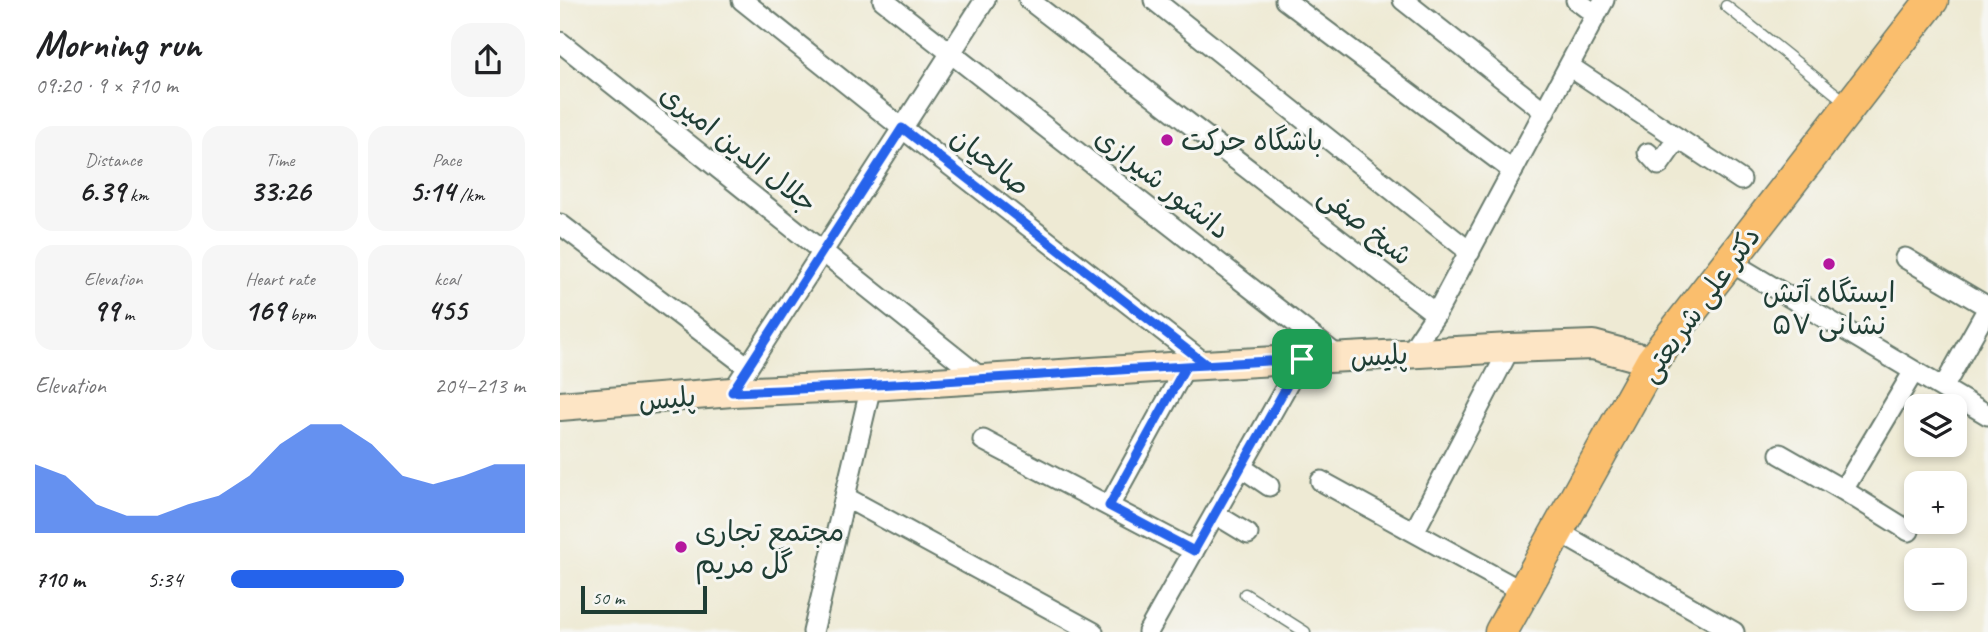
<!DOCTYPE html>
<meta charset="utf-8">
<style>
:root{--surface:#fff;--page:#f6f6f6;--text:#202124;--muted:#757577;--accent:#2563eb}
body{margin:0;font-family:Caveat,"Playpen Sans Arabic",sans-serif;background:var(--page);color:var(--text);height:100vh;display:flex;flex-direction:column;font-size:26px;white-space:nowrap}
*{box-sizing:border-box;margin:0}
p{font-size:23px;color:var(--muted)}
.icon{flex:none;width:38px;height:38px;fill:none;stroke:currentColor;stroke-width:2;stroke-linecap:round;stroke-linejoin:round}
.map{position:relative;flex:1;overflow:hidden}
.details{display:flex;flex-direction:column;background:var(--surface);width:560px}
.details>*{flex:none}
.fabs{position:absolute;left:1344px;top:394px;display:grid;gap:14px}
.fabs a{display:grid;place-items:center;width:63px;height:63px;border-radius:14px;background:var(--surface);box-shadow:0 4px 10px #0003;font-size:35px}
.scale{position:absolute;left:21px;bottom:18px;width:126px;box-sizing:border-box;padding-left:7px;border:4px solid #1f3d34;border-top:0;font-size:19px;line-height:24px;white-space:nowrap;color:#1f3d34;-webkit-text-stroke:5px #f6f6f2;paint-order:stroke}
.pin{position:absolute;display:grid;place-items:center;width:60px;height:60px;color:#fff;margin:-30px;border-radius:14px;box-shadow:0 4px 10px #0006}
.round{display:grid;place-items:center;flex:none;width:74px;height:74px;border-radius:21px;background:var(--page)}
.summary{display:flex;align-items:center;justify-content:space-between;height:119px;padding:0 35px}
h1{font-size:38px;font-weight:700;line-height:52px}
.figures{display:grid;grid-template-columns:repeat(3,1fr);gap:10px;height:119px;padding:7px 35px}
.figures div{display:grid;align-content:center;border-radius:18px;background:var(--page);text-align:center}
.figures b{font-size:30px;font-weight:700}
.figures small{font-size:19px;font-weight:400}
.figures p{font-size:19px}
.chart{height:196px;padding:14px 35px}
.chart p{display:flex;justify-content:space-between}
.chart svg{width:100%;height:126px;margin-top:7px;fill:var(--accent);opacity:.7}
ul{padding:0 35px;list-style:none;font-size:23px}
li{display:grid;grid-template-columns:112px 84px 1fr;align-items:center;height:52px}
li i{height:18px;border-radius:9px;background:var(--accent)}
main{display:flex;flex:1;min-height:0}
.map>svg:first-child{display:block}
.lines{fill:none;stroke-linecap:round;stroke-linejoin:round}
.lane-casing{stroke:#677a6c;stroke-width:13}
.street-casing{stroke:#677a6c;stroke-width:23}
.secondary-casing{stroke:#677a6c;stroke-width:32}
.primary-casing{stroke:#677a6c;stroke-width:35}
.lane{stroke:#fff;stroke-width:10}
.street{stroke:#fff;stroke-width:19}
.secondary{stroke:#fde5c5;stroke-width:28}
.primary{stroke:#fabe6d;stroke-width:32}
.route-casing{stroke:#fff;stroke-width:14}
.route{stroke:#2563eb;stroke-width:9}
.poi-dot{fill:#b5179e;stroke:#f6f6f2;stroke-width:2.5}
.labels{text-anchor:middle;stroke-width:6;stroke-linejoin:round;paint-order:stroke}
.poi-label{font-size:28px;fill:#1f3d34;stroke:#f6f6f2;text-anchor:start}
.street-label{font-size:28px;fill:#1f3d34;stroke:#f6f6f2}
</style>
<main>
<section class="details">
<div class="summary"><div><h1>Morning run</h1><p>09:20 · 9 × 710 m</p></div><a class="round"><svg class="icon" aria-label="share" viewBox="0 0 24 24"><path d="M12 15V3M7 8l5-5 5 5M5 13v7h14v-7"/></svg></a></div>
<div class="figures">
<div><p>Distance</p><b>6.39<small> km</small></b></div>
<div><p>Time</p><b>33:26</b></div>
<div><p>Pace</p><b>5:14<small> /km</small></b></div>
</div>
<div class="figures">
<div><p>Elevation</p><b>99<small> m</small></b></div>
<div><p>Heart rate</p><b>169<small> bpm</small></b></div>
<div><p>kcal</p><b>455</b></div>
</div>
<div class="chart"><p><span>Elevation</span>204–213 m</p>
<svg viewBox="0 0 160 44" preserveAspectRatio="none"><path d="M0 44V20L10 24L20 34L30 38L40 38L50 34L60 31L70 24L80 13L90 6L100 6L110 13L120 24L130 27L140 24L150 20L160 20V44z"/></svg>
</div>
<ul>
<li><b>710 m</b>5:34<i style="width:59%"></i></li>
</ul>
</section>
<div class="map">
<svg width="1428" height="632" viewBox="0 0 1428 632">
<rect width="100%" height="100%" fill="#f6f6f2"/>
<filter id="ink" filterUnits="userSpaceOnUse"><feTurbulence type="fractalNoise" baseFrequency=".0143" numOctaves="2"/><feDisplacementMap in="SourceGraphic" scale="14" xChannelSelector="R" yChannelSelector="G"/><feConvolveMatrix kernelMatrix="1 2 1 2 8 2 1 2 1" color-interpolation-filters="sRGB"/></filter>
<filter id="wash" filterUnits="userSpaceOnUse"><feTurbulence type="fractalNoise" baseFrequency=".00686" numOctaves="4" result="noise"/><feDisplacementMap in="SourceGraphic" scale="28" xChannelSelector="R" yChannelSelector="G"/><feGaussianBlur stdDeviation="1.57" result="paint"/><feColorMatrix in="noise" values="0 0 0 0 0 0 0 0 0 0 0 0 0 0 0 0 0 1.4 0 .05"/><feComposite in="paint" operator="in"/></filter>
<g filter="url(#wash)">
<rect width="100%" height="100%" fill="#eeead4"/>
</g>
<g filter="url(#ink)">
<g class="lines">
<defs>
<path id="lane" d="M1166 6 1287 103
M685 594 745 632"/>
<path id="street" d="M182 0 342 128 647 365
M323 0 779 357
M469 0 876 314
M594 0 910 252
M725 0 953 171
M843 0 985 112
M1016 0 1036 15
M0 42 421 378
M1009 66 1181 180
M1088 153 1099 165 1118 138
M0 224 188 367
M1345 258 1428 307
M1169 261 1428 415
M850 353 876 314 1044 0
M1383 388 1428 308
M172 392 425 0
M423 440 634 551
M1220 454 1283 490 1349 531
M681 467 709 486
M761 481 963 592
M1283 490 1354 371
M285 497 533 632
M549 506 626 366
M655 514 688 534
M997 531 1174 632
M854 532 950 348
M253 632 311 386
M588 632 742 359"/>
<path id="secondary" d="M0 406 172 392 311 386 626 366 950 348 1033 345 1092 361"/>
<path id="primary" d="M941 632 1092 361 1372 0"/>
</defs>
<use href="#lane" class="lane-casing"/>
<use href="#street" class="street-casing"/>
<use href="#secondary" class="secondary-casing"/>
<use href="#primary" class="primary-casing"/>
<use href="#lane" class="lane"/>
<use href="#street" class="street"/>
<use href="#secondary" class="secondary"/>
<use href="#primary" class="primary"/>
</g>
</g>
<g class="lines" filter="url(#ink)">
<defs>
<path id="route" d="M742 359 626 366C474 375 323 386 172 392L342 128 647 365 626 366 549 506 634 551 742 359"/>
</defs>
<use href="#route" class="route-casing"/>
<use href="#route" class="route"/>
</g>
<g class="poi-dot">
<circle cx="607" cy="140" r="7"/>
<circle cx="1269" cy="264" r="7"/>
<circle cx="121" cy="547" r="7"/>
</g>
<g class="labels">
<g class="poi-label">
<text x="621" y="150">باشگاه حرکت</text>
<text x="1269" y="302" text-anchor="middle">ایستگاه آتش<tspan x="1269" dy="32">نشانی ۵۷</tspan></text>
<text x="135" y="541">مجتمع تجاری<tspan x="135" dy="32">گل مریم</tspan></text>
</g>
<g class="street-label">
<text transform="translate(179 148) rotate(38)" y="10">جلال الدین امیری</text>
<text transform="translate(431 161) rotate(38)" y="10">صالحیان</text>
<text transform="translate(603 183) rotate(38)" y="10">دانشور شیرازی</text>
<text transform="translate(806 225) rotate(38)" y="10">شیخ صفی</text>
<text transform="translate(1139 304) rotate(-54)" y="10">دکتر علی شریعتی</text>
<text transform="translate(819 355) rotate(-3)" y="10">پلیس</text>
<text transform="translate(107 398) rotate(-5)" y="10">پلیس</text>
</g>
</g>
</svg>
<div class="fabs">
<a><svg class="icon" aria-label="layers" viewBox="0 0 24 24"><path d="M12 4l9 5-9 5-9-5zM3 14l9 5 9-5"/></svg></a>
<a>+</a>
<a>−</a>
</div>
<div class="scale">50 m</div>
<div class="pin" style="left:742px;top:359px;background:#1e9e55"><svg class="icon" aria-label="arrive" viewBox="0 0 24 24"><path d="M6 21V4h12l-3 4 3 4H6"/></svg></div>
</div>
</main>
